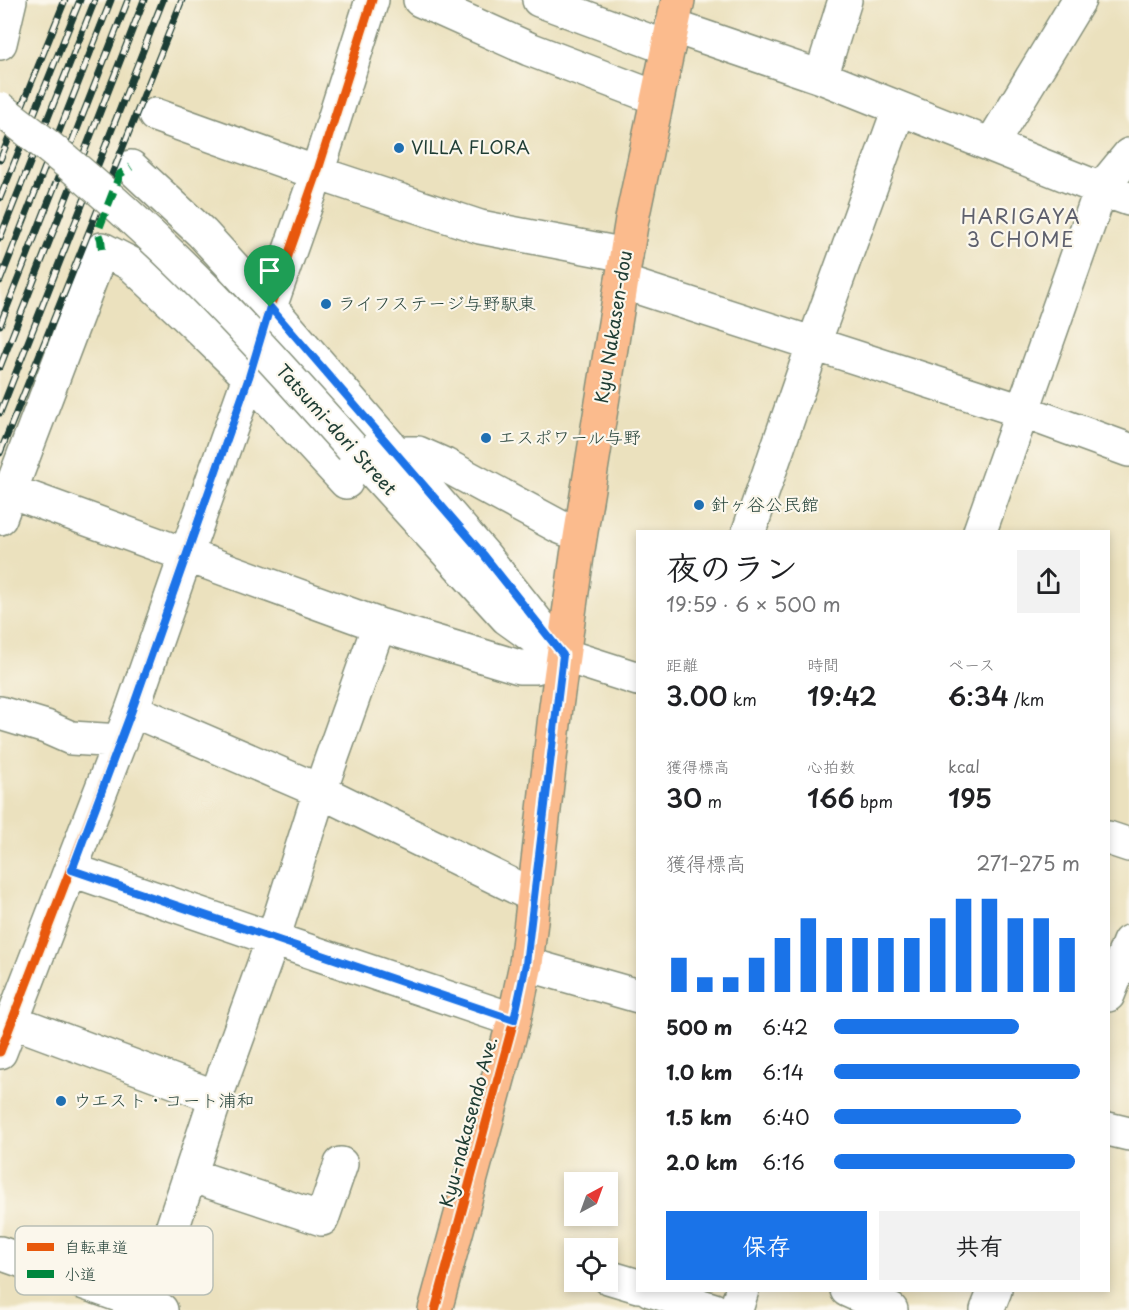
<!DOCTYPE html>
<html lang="ja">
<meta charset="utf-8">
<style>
:root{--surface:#fff;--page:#f2f2f2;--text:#202124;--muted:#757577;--accent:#1a73e8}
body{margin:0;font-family:"Playpen Sans","Klee One",sans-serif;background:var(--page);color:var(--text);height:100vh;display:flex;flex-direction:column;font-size:22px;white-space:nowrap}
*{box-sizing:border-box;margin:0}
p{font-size:20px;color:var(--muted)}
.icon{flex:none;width:33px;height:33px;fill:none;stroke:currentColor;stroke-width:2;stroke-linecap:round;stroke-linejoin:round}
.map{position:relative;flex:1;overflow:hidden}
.panel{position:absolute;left:636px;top:530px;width:474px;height:762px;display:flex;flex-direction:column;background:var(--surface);border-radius:0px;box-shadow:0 3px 9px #0003}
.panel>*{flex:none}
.needle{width:39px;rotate:41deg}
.tools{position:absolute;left:564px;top:1172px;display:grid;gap:12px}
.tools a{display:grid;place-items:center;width:54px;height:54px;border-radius:0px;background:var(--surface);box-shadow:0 3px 9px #0003;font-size:30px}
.pin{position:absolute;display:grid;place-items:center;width:51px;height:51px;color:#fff;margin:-62px -26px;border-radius:50% 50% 50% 0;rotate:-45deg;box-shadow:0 0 6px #0007}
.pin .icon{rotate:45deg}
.round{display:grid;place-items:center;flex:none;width:63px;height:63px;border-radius:0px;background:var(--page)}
.head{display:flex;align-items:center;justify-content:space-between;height:102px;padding:0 30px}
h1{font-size:33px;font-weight:600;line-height:45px}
.metrics{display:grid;grid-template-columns:repeat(3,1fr);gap:9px;height:102px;padding:6px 30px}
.metrics div{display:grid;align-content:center}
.metrics b{font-size:26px;font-weight:600}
.metrics small{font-size:16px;font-weight:400}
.metrics p{font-size:16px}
.chart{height:168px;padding:12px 30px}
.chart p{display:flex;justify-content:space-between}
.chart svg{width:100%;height:108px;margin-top:6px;stroke:var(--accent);stroke-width:6}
.cta{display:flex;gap:12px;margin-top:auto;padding:12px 30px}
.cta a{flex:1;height:69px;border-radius:0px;background:var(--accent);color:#fff;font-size:24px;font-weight:600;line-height:69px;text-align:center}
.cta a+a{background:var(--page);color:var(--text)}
ul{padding:0 30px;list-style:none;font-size:20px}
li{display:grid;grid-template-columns:96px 72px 1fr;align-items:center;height:45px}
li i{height:15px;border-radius:8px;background:var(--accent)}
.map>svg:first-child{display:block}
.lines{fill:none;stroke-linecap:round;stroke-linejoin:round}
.minor-casing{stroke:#858f79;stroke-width:36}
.major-casing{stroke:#858f79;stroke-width:36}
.minor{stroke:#fff;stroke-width:33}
.major{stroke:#fbbb8d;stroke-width:33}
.rail-casing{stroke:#1f3d34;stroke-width:7}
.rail{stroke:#fbf7ec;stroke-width:4.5;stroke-dasharray:14;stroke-linecap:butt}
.minor-bridge-casing{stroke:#858f79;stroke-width:36;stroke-linecap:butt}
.minor-bridge{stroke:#fff;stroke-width:33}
.quiet{stroke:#00873e;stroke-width:8;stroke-dasharray:15 8;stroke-linecap:butt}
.cycleway-casing{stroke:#fbf7ec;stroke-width:13}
.cycleway{stroke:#e8590c;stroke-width:9}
.route-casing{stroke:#fff;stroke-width:12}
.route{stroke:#1a73e8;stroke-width:8}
.poi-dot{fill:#1f6fb2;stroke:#fbf7ec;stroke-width:2}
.labels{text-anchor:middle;stroke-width:4.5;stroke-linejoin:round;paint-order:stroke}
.poi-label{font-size:18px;fill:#1f3d34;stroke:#fbf7ec;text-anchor:start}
.street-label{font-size:18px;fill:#1f3d34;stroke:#fbf7ec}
.neighbourhood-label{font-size:20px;letter-spacing:1.5px;fill:#5e606d;stroke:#fbf7ec}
.key{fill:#fbf7ec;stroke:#b9bfb5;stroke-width:1.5}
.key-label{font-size:16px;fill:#1f3d34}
</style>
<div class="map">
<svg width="1129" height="1310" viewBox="0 0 1129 1310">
<rect width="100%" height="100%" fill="#fbf7ec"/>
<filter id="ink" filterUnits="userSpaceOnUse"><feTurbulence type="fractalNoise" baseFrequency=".0167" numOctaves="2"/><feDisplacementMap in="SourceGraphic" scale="12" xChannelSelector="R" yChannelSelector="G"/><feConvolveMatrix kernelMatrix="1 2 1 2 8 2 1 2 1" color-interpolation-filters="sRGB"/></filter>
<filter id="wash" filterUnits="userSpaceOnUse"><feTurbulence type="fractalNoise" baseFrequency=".008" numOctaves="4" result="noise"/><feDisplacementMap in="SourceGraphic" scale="24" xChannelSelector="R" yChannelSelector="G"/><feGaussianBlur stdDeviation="1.35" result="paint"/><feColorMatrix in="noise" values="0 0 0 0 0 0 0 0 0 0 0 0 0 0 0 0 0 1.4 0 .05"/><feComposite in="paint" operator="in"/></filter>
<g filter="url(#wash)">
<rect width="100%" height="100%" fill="#ebe1be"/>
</g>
<g filter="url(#ink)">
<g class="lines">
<defs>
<path id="minor" d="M420 0 529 49 657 98
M539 0 668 48
M672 26 821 77 1101 189 1129 199
M0 43 10 0
M821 77 845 0
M155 115 317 173 480 227 626 255
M991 145 1079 0
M131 167 202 233 270 307 483 554 563 655
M622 282 1022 411 1129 450
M352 448 507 618 539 641 563 655 638 679
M400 459 407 453H418L445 465 558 526 580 535
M10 491 379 625 519 667H536L563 655
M0 518 102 249 131 264 183 313 249 377 346 482
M749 531 814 343 899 109
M980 531 1101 189 1129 155
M132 710 320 791 534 896
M0 713 46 727 71 738 121 741
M1108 838 1129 845
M72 870 273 939 514 1020
M526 964 638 996
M1108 995 1129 942
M12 1021 216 1097
M0 1052 132 710 186 555 249 377 270 307 317 173 372 0
M1108 1129 1129 1134
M190 1175 322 1219 341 1164
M0 1253 161 1310
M608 1277 638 1286
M650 1290 714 1310
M847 1290 891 1310
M145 1310 216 1097 273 939 320 791 379 625
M736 1310 742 1290
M987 1310 995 1290"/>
<path id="major" d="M435 1310 514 1020 526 964 556 707 577 556 632 219 678 0"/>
</defs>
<use href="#minor" class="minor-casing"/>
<use href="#major" class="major-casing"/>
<use href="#minor" class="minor"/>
<use href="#major" class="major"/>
<defs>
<path id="rail" d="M0 160 65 0
M0 198 80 0
M0 238 95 0
M0 281 111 0
M0 325 128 0
M0 367 144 0
M0 413 163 0
M0 453 182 0"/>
</defs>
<use href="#rail" class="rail-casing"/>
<use href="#rail" class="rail"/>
<defs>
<path id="minor-bridge" d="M0 109C61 155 119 204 174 258 236 318 294 383 352 448"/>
</defs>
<use href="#minor-bridge" class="minor-bridge-casing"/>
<use href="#minor-bridge" class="minor-bridge"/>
<path class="quiet" d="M102 249 101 239 98 231 120 174 131 167"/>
<defs>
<path id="cycleway" d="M0 1052 132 710 186 555 249 377 270 307 317 173 372 0
M435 1310 514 1020 526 964 563 655"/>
</defs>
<use href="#cycleway" class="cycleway-casing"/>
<use href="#cycleway" class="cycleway"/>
</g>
</g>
<g class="lines" filter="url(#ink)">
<defs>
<path id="route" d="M270 307 483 554 563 655 526 964 514 1020 72 870 132 710 249 377Z"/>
</defs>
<use href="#route" class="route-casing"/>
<use href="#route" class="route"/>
</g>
<g class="poi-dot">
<circle cx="399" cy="148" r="6"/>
<circle cx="326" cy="304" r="6"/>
<circle cx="486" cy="438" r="6"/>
<circle cx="699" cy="505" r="6"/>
<circle cx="61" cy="1101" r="6"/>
</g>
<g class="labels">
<g class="poi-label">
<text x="411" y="154">VILLA FLORA</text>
<text x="338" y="310">ライフステージ与野駅東</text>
<text x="498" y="444">エスポワール与野</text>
<text x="711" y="511">針ヶ谷公民館</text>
<text x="73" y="1107">ウエスト・コート浦和</text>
</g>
<g class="street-label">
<text transform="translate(614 327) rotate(-81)" y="6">Kyu Nakasen-dou</text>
<text transform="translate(336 430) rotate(48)" y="6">Tatsumi-dori Street</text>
<text transform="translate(469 1122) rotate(-75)" y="6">Kyu-nakasendo Ave.</text>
</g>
<g class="neighbourhood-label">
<text x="1021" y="224">HARIGAYA<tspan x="1021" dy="23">3 CHOME</tspan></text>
</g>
</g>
<rect x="15" y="1226" width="198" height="69" rx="9" class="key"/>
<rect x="27" y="1243" width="27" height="8" fill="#e8590c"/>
<rect x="27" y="1270" width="27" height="8" fill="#00873e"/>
<g class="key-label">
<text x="64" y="1253">自転車道</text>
<text x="64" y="1280">小道</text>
</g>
</svg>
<div class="tools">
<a><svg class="needle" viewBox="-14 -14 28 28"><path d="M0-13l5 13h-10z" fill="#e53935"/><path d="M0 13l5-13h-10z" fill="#757577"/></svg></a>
<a><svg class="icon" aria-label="locate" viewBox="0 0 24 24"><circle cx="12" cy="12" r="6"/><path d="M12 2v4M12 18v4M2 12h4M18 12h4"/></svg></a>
</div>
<div class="pin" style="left:270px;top:307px;background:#1e9e55"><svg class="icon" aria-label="arrive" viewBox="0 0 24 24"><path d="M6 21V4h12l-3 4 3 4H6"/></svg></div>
<section class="panel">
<div class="head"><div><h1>夜のラン</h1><p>19:59 · 6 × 500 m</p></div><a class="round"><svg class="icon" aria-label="share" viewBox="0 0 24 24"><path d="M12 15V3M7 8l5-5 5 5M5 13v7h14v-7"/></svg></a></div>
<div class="metrics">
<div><p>距離</p><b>3.00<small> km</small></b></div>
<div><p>時間</p><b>19:42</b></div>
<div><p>ペース</p><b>6:34<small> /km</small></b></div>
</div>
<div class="metrics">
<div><p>獲得標高</p><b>30<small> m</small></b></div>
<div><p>心拍数</p><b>166<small> bpm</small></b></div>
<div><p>kcal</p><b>195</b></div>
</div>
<div class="chart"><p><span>獲得標高</span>271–275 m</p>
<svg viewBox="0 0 160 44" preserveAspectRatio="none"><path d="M5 44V30M15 44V38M25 44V38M35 44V30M45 44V22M55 44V14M65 44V22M75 44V22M85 44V22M95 44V22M105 44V14M115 44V6M125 44V6M135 44V14M145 44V14M155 44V22"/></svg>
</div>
<ul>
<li><b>500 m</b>6:42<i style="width:75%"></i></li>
<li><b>1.0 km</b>6:14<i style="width:100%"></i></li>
<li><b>1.5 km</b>6:40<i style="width:76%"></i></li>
<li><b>2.0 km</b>6:16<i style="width:98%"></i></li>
</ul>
<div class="cta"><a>保存</a><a>共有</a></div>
</section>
</div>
